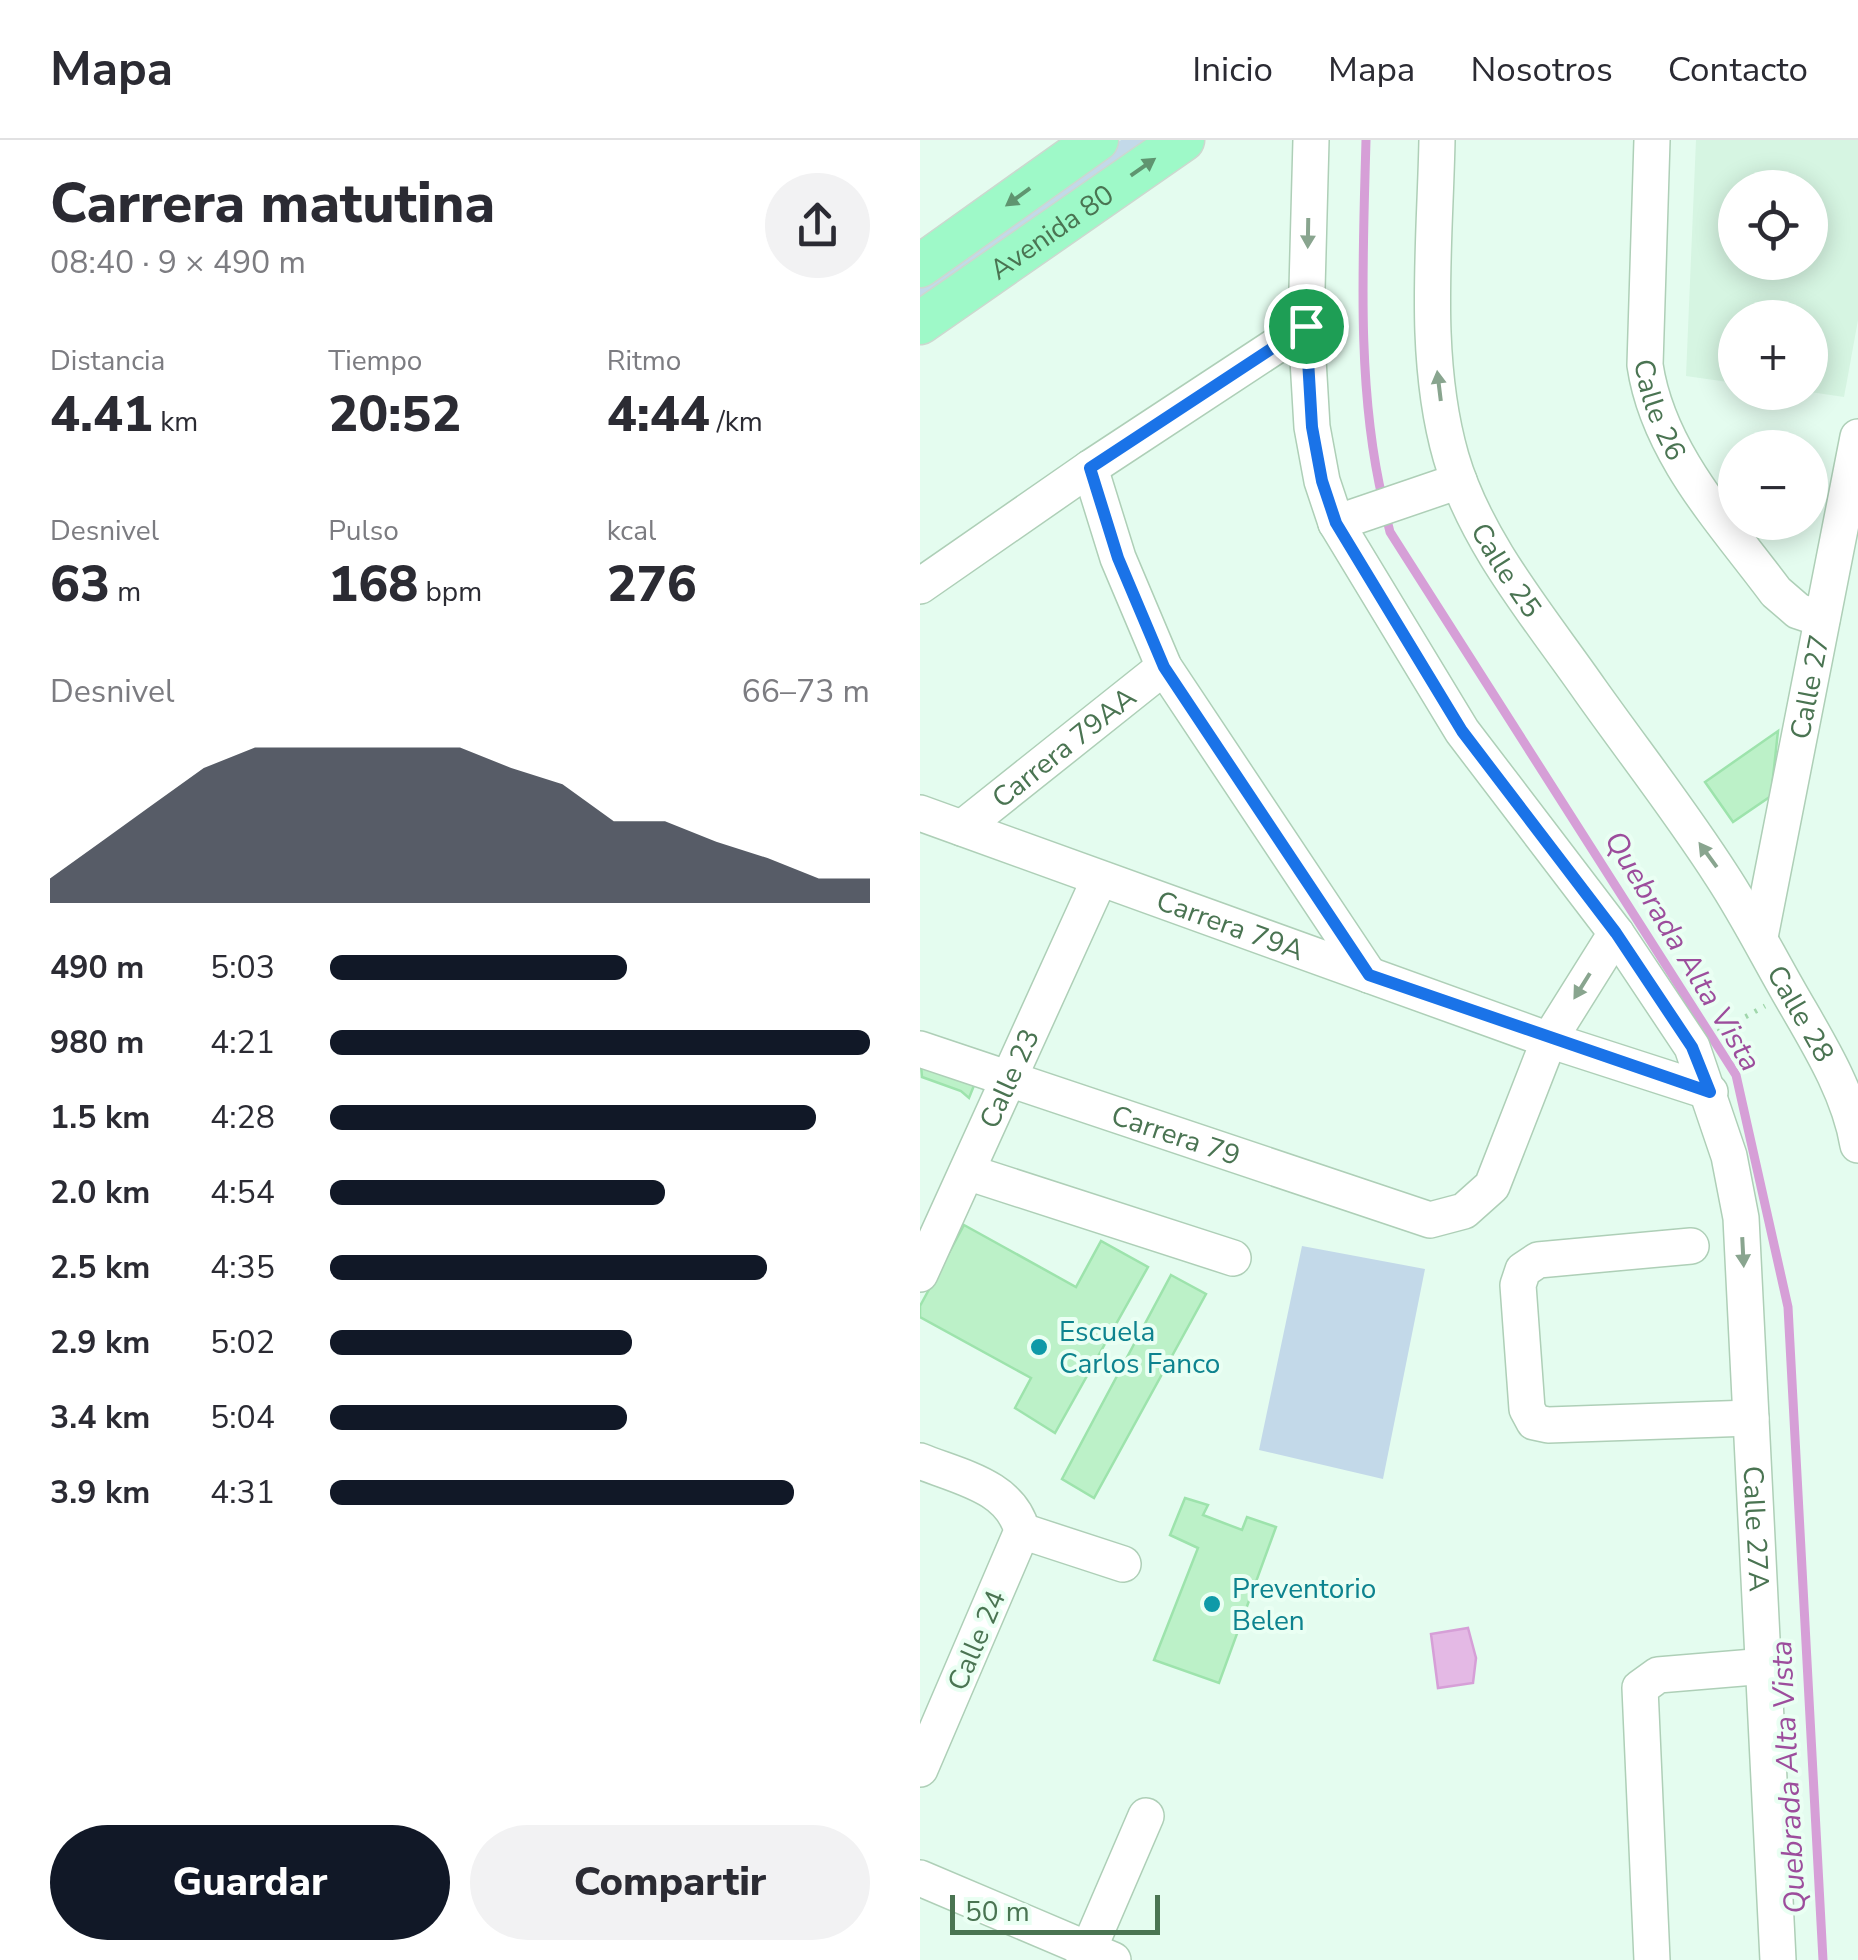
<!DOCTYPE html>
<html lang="es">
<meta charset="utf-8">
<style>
:root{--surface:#fff;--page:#f2f2f3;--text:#2b2b33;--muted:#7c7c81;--line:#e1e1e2;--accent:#111827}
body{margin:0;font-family:"Nunito Sans",sans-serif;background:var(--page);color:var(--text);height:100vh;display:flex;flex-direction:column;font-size:38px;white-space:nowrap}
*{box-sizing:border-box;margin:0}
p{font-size:32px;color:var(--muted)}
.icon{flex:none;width:55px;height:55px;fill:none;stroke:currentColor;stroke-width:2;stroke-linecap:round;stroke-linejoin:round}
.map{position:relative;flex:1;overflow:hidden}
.drawer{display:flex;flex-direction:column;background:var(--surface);width:920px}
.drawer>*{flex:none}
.controls{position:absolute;left:798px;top:30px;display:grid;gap:20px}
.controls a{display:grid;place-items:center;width:110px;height:110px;border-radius:50%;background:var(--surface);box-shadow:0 5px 25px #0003;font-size:50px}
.scale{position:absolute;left:30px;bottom:25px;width:210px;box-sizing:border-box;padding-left:10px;border:5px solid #4a7452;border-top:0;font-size:28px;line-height:35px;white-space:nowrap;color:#4a7452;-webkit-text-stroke:8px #eafff3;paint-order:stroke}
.pin{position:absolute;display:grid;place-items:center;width:85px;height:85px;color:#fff;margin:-42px;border:5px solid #fff;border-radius:50%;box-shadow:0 2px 10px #0007}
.round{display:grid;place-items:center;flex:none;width:105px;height:105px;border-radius:52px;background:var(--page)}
.headline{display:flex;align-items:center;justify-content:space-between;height:170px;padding:0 50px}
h1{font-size:55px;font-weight:800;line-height:75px}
.metrics{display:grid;grid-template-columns:repeat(3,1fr);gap:15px;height:170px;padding:10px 50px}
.metrics div{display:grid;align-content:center}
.metrics b{font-size:50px;font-weight:800}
.metrics small{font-size:28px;font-weight:400}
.metrics p{font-size:28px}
.chart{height:280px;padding:20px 50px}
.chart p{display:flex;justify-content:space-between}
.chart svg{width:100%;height:180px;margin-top:10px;fill:var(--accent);opacity:.7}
.primary-button{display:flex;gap:20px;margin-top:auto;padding:20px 50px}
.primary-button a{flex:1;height:115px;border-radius:60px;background:var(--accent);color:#fff;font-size:40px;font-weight:800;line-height:115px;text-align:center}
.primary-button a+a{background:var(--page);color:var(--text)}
ul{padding:0 50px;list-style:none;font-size:32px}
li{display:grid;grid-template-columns:160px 120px 1fr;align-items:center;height:75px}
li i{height:25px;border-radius:12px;background:var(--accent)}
header{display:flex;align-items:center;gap:60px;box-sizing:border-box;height:140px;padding:0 50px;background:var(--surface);border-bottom:2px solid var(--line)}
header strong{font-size:48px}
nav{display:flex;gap:55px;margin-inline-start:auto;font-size:35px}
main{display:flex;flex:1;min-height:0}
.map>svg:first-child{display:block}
.residential{fill:#d6f5e2;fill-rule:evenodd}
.green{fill:#c3d9e9}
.water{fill:#e4b9e5;stroke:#d69fd7;stroke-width:2.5}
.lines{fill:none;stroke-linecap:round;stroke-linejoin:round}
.stream{stroke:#d69fd7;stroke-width:9}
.building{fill:#bcf1c8;stroke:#9de3ac;stroke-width:2.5}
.minor-casing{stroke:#aecfb7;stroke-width:38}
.major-casing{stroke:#ccd8cf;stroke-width:45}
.path{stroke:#a0d6ab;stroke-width:5;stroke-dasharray:2.5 8;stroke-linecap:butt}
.minor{stroke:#fff;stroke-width:35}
.major{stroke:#9ef9c8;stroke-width:42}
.oneway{fill:#5f9570}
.oneway2{fill:#89a58f}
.route-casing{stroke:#fff;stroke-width:20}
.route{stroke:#1a73e8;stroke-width:12}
.culture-dot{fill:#0f9aa8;stroke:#eafff3;stroke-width:4}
.labels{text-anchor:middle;stroke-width:8;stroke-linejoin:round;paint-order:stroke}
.street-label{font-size:28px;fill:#4a7452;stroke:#eafff3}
.culture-label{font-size:28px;fill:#0d838f;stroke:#eafff3;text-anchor:start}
.water-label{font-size:30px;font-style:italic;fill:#9c4d9c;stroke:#eafff3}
</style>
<header>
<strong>Mapa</strong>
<nav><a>Inicio</a><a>Mapa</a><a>Nosotros</a><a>Contacto</a></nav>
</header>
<main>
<section class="drawer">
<div class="headline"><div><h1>Carrera matutina</h1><p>08:40 · 9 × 490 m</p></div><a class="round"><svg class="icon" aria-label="share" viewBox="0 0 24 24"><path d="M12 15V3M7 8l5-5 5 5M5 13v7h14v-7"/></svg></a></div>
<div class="metrics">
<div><p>Distancia</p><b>4.41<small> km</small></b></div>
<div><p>Tiempo</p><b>20:52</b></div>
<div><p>Ritmo</p><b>4:44<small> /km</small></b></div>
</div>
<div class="metrics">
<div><p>Desnivel</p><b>63<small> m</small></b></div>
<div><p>Pulso</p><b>168<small> bpm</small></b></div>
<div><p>kcal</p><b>276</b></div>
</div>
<div class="chart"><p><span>Desnivel</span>66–73 m</p>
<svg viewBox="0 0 160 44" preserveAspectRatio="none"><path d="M0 44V38L10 29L20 20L30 11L40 6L50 6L60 6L70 6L80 6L90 11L100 15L110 24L120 24L130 29L140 33L150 38L160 38V44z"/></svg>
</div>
<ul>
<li><b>490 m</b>5:03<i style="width:55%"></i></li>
<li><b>980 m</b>4:21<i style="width:100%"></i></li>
<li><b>1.5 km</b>4:28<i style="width:90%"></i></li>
<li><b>2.0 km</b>4:54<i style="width:62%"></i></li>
<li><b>2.5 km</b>4:35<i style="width:81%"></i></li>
<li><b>2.9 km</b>5:02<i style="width:56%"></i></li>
<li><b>3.4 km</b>5:04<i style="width:55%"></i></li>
<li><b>3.9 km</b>4:31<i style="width:86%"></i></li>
</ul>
<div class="primary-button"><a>Guardar</a><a>Compartir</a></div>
</section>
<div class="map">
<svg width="938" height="1820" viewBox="0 0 938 1820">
<rect width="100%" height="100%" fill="#e4fcef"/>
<path class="residential" d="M776 0H938V180L924 257 890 252V178H815V243L766 236ZM815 48H890V122H815Z"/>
<path class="green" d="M201 0H239L0 167V140Z
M382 1106 505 1129 463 1339 339 1310Z"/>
<path class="water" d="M548 1488 556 1518 553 1543 518 1548 511 1494Z"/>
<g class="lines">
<path class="stream" d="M446 0C443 116 436 248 463 361
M466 376 470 392 816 935 868 1167 903 1820"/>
</g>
<path class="building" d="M858 591 851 656 813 682 785 642Z
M0 912 59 933 49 958 41 951 2 937Z
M44 1085 156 1147 181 1101 228 1127 135 1293 95 1268 111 1238 0 1177V1166Z
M251 1135 286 1154 174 1358 142 1339Z
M265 1358 288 1365 283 1375 322 1390 327 1377 356 1387 299 1543 234 1520 278 1408 250 1395Z"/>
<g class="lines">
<defs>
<g id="minor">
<path id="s1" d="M391 0 386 186 392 287 402 341 416 383 542 591 696 793 772 907 809 1016 821 1078 858 1820"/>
<path id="s2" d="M517 0C515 104 502 216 531 317 556 403 620 478 670 550 714 612 761 672 802 736 827 774 847 814 870 854 897 901 929 951 938 1005"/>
<path id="s3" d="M732 0 725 225C738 313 804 382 856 452L878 471 902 479"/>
<path d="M170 328 198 418 244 527 449 835"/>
<path d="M416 383 539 341"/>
<path d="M0 446 170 328 386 186"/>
<path id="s4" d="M0 673 629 900 790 952"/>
<path id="s5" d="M42 688 244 527"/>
<path id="s6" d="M840 797 938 297"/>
<path id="s7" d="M0 909 510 1080 544 1071 572 1046 629 900 696 793"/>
<path d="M47 1032 313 1118"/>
<path d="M771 1106 618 1120 603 1130 598 1145 607 1269 614 1282 628 1285 831 1278"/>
<path id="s8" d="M0 1134 179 740"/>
<path d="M0 1321C39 1337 91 1346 102 1391L0 1629"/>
<path d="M102 1391 203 1424"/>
<path d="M0 1738 193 1820"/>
<path d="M164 1820 226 1676"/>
<path d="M732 1820 720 1548 738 1535 846 1526"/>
</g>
<g id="major">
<path d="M0 126 177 0"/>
<path id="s9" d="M0 183 263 0"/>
</g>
</defs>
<use href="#minor" class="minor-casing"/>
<use href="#major" class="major-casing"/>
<path class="path" d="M798 892 845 866"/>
<use href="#minor" class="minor"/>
<use href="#major" class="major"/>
</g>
<defs><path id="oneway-solid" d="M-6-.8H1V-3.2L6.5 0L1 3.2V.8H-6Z" transform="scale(2.5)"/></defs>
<g class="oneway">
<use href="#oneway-solid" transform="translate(223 27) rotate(-35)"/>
<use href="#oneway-solid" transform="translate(98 57) rotate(144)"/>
</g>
<g class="oneway2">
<use href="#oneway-solid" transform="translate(388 93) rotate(91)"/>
<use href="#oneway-solid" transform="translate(519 246) rotate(-97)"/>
<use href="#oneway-solid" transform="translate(788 715) rotate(-126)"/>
<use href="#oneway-solid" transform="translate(662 846) rotate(122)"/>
<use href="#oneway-solid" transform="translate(823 1112) rotate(87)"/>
</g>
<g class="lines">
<defs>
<path id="route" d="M386 186 392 287 402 341 416 383 542 591 696 793 772 907 790 952 449 835 244 527 198 418 170 328Z"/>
</defs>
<use href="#route" class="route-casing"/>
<use href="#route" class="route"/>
</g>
<g class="culture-dot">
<circle cx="119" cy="1207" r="10"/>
<circle cx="292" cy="1464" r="10"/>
</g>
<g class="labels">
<g class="street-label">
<text dy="10" stroke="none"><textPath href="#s9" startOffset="160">Avenida 80</textPath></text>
<text dy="10" stroke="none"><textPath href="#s3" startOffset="272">Calle 26</textPath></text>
<text dy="10" stroke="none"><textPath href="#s2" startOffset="445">Calle 25</textPath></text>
<text dy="10" stroke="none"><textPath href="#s6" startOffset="255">Calle 27</textPath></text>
<text dy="10" stroke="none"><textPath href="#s5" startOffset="130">Carrera 79AA</textPath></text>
<text dy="10" stroke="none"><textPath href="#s4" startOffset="330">Carrera 79A</textPath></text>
<text dy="10" stroke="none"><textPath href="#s2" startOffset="978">Calle 28</textPath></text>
<text dy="10" stroke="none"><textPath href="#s8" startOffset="215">Calle 23</textPath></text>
<text dy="10" stroke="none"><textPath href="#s7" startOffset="270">Carrera 79</textPath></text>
<text dy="10" stroke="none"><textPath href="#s1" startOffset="1510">Calle 27A</textPath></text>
<text transform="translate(56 1500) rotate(-67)" y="10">Calle 24</text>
</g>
<g class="culture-label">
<text x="139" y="1201">Escuela<tspan x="139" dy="32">Carlos Fanco</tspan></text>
<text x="312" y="1458">Preventorio<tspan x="312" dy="32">Belen</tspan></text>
</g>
<g class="water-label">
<text transform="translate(763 811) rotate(59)" y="10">Quebrada Alta Vista</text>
<text transform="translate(868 1637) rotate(-93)" y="10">Quebrada Alta Vista</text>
</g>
</g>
</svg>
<div class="controls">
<a><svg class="icon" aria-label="locate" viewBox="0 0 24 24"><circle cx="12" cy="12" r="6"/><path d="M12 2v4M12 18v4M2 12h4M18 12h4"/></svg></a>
<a>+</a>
<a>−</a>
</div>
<div class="scale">50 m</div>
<div class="pin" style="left:386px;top:186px;background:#1e9e55"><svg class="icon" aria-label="arrive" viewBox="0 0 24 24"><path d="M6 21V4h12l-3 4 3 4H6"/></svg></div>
</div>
</main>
